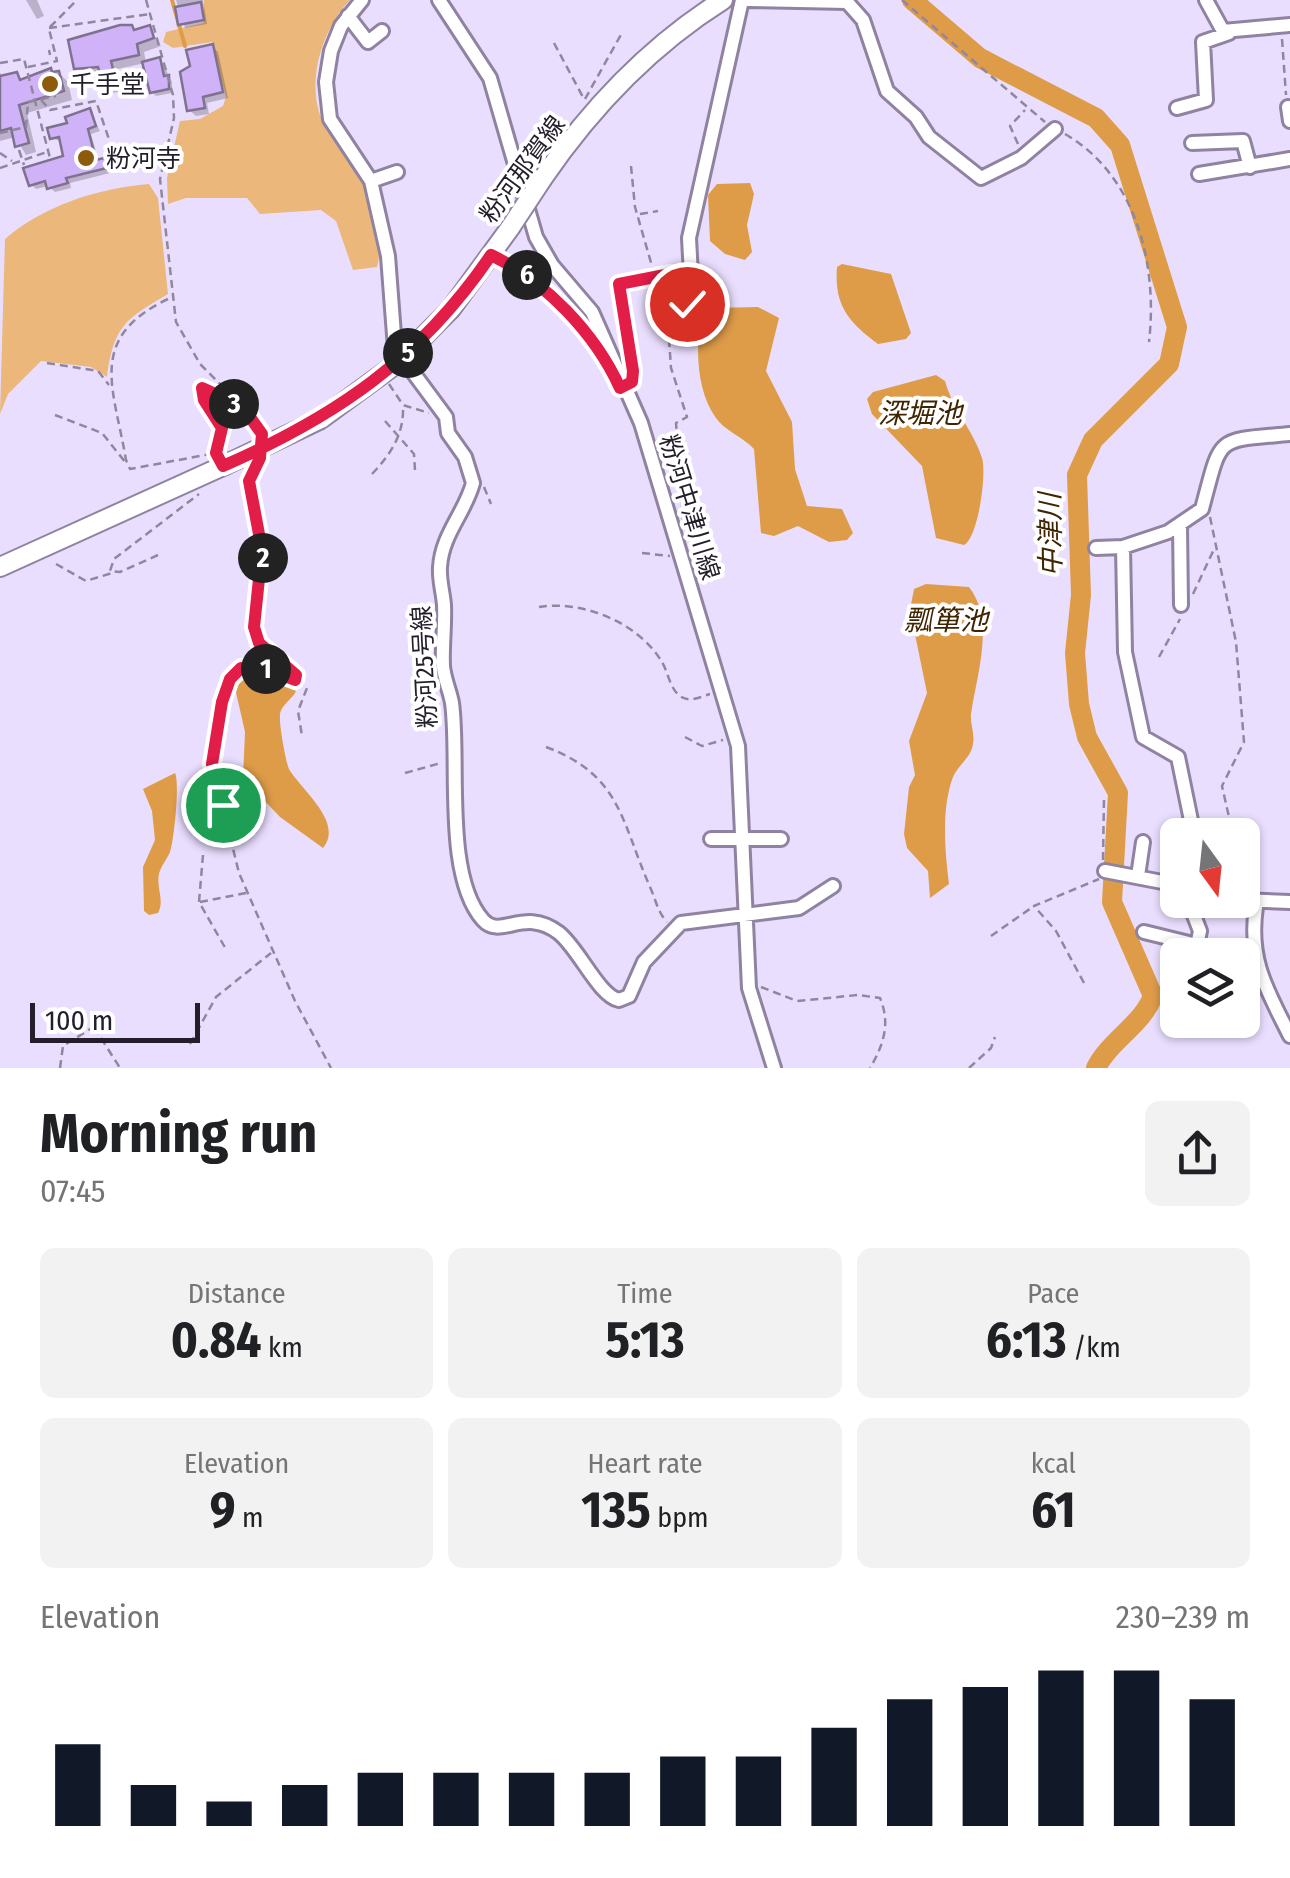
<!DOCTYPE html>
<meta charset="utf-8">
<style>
:root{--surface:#fff;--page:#f2f2f2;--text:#202124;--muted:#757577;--accent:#111827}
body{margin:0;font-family:"Fira Sans Condensed","Noto Sans JP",sans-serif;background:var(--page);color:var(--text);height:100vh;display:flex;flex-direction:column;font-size:38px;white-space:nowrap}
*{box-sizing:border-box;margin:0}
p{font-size:32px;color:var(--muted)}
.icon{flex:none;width:55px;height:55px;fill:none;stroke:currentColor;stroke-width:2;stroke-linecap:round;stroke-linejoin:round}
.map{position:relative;height:1068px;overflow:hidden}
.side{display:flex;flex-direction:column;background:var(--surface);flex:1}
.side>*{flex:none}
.needle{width:65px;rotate:165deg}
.controls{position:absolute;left:1160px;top:818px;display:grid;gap:20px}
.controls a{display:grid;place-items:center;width:100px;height:100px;border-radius:15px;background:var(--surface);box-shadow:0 2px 8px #0004;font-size:50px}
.scale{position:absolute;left:30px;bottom:25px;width:170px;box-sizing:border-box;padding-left:10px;border:5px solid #231e2a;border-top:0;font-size:28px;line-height:35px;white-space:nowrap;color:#231e2a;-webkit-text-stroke:8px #fff;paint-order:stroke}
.pin{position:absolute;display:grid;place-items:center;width:85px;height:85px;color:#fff;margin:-42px;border:5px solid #fff;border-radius:50%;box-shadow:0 2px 10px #0007}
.km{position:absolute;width:50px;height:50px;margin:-25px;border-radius:50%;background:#222;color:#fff;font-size:28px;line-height:50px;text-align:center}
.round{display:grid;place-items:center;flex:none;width:105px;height:105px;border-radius:15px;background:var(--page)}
.headline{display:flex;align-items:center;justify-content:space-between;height:170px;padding:0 40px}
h1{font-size:55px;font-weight:700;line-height:75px}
.stats{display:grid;grid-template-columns:repeat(3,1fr);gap:15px;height:170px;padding:10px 40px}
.stats div{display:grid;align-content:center;border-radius:15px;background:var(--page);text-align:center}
.stats b{font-size:50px;font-weight:700}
.stats small{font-size:28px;font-weight:400}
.stats p{font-size:28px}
.chart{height:280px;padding:20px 40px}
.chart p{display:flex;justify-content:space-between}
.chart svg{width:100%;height:180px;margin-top:10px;stroke:var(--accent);stroke-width:6}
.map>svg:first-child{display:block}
.green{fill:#ebb77b}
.water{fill:#de9c49}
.shadow{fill:#0003}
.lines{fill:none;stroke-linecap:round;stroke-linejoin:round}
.stream{stroke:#de9c49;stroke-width:4}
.river{stroke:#de9c49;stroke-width:20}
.building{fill:#cfb2f8;stroke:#7e728f;stroke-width:2.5}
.street-casing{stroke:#8f83a1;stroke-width:18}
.secondary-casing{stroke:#8f83a1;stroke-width:22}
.path{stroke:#90879e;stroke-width:2.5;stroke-dasharray:8 5;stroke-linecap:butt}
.street{stroke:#fff;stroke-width:12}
.secondary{stroke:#fff;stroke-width:18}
.secondary-bridge-casing{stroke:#8f83a1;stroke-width:22;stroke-linecap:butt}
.secondary-bridge{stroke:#fff;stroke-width:18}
.route-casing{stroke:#fff;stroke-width:20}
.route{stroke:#e11d48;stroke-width:12}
.poi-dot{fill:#8e5a0b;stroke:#fff;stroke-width:4}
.labels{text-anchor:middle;stroke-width:8;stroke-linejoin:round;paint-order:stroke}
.poi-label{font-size:25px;fill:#231e2a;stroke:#fff;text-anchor:start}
.street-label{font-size:25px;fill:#231e2a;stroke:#fff}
.water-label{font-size:28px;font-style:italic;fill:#3f2501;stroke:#fff}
</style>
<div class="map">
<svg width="1290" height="1068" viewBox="0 0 1290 1068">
<rect width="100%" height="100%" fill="#eadefe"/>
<path class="green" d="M204 0H350C322 29 304 85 324 124 331 138 344 149 352 162 369 188 386 236 377 267L353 270 336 221 321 210 260 214 247 198H186L168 204 167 178 180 121 200 119 223 106 226 97 212 42 173 48 163 42 166 32 204 23Z
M149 184 158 198 168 294C126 319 114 325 107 377L91 367 41 361 8 394 0 414 5 239C43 206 98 188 149 184Z"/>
<path class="water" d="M750 183 754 194 747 225 752 252 745 260 725 254 710 241 708 195 717 184Z
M842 264 891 274 911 333 906 339 878 344C848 322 834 305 837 267Z
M758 307 779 318 766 371 792 422 795 469 807 506 842 509 853 533 847 540 829 542 798 526 774 536 761 533 754 449C743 437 725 431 716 418 696 391 695 345 702 314L713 308Z
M936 375 945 381C953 410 973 430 982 458 987 474 978 538 964 545L936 538 922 466 872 414 867 399 873 392Z
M926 584 969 587C996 621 976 677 971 714 970 724 975 734 973 744 971 758 958 765 953 777 941 809 945 851 949 884L930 898 928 871 907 848 904 834 909 787 915 775 909 741 927 693 910 610 914 589Z
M257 673 296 691C292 700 280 705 280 716 279 724 286 763 289 769 302 791 344 822 323 848L280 817 243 778 245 732 235 688 240 678Z
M175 773C180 782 174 841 170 852 167 859 161 866 159 874 156 888 165 900 158 913L149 915 144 911 143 867 155 840 152 811 143 789Z"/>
<path class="shadow" d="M26 0H37L44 16 37 19Z
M176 0H203L207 24 185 28Z
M149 28 161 46 144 52 146 63 159 60 163 64 172 82V93L156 96 152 92 145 63 118 69 123 90 114 93 103 75 86 77 77 68Z
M212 46 218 52 228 98 207 103 209 114 196 116 189 110 193 67Z
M0 73 5 77 17 75 24 82 59 73 68 82 72 100 27 113 36 152 26 155 15 137 0 141Z
M89 111 100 131 91 134 99 162 119 157 126 169 70 183 71 188 55 192 48 186 36 189 31 184 66 158 62 142 52 138Z"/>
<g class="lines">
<path class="stream" d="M172 0 185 46"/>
<path class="river" d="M912 0 980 58 1096 118 1120 145 1177 327 1169 364 1093 440 1077 475 1081 595 1075 653 1079 704 1087 737 1118 793 1112 902 1153 996C1142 1025 1110 1040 1096 1068"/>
</g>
<path class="building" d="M201 2 204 20 178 25 175 7Z
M120 25H132L134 30 150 25 154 38 137 44 139 55 111 61 116 82 103 85 98 67 74 69 68 40Z
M213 44 223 92 203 97 205 108 187 111 180 72 190 66 186 50Z
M160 57 164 76 169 75V89L150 93 142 62Z
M51 68 52 72 59 71 64 91 19 105 29 143 15 147 11 128 0 131V76L17 72 20 80Z
M90 108 96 126 88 129 96 160 120 154 123 164 66 178 68 183 47 189 45 181 29 186 23 168 63 156 59 137 50 139 47 128 67 123 65 117Z"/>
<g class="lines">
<defs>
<path id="street" d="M362 0 341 26 331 51 326 82 330 119 371 181 388 256 395 348 446 417 448 433 465 457 473 483C465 513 442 534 440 567 439 580 443 592 444 605 445 625 442 646 443 666 444 679 450 691 452 703 460 760 443 875 483 920 501 940 524 906 559 933 579 949 599 996 619 1000L629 996 644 962 681 923 799 908 833 886
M439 0 490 78 536 237 552 265 592 312 641 423 738 746 749 988 774 1068
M749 0 847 2 863 20 887 91 916 117 929 137 981 178 1021 158 1055 129
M1206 0 1223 31 1290 25
M348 16 368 42 382 31
M1288 107 1290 121
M1177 108 1206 100 1203 42 1229 33
M1192 143 1243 141 1250 167
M1199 174 1290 159
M371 181 397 172
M491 255C529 273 591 325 609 364
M671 328 675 331 681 328 692 294 689 238 742 0
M1180 526 1181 605
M1096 548 1123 547
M1194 835 1178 757 1143 737 1125 652 1123 547 1168 532 1202 509C1222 434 1214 441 1290 434
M711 839H781
M1105 871 1178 885
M1138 876 1143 842
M1188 900 1200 931 1195 955
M1241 900 1290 902
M1252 903 1256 907C1248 960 1267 990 1290 1036
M1144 932 1197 945"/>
<path id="secondary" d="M543 178C591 108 650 46 723 0
M451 309 510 228
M321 419 396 364
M0 567 223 466"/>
</defs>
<use href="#street" class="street-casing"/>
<use href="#secondary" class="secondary-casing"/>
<path class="path" d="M146 0 173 95 174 118 160 179 176 322 200 364 255 419 261 434
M902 0 1045 122
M50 27 77 0
M49 28 150 14
M1282 39 1286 95
M554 43 584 99
M49 50 50 55
M0 63 24 59 50 158
M28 67 57 61 49 29
M585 99 623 31
M41 100 50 110 96 101 114 154
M0 133 26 127 28 102 56 96
M1065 134C1136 175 1158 264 1149 342
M1018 144 1010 126 1025 110
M19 150 24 165
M0 153 12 161
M631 166 635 207 654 273
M0 168 47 152
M640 214 658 211
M168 299C86 338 114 388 126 460L130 469 216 453
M669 339 671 368 687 417 676 423 683 521
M47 363 98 371 109 385
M633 372 619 284 668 272 672 277 670 318
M389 384 403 405 429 413
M55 415 102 433 126 463
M385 421 414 454 415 470
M217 451 222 428 203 401 201 388 238 405
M256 466 249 481 263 561 256 638 295 671V679L252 667 234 672 222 702 212 764 239 873 295 1001 331 1068
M372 474C391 454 404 434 403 407
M484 487 491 504
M1210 517 1236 642 1244 742 1222 786 1233 835
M642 553 670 556
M158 555 120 572 110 571 114 559 199 494
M56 564 86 581 112 573
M1193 594 1215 547
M539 607C582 600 638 622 662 662 668 672 670 689 680 696 689 703 700 697 710 694
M1159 657 1180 619
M297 680 307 688 298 711 302 736
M685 737 702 746 723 740
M546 747C621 775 621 821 650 887 656 900 657 911 667 922
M405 773 441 763
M203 855 199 902 227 951
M1103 860 1104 798
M1242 869 1247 887
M200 902 246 893
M991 936 1034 906
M1084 983 1056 931 1034 906 1099 879
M761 987 797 1001 858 995 880 998C891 1024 883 1046 870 1068
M94 1027 120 1068
M190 1044 216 997 271 953
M60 1068 63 1046 103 1021
M969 1068 991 1048 995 1037"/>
<use href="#street" class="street"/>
<use href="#secondary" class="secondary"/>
<defs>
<path id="secondary-bridge" d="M510 228 543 178
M396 364 451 309
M223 466 321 419"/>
</defs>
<use href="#secondary-bridge" class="secondary-bridge-casing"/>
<use href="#secondary-bridge" class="secondary-bridge"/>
</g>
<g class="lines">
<defs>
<path id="route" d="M223 805 212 764 222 702 230 679 241 668 266 669 295 680 296 675 259 643 254 627 262 550 249 481 260 458 262 434 242 406 202 388 204 400 222 428 216 453 223 466C337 416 420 359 491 255 545 281 595 333 620 388L632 382 633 371 619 284 670 274 669 316 674 332 682 326 687 304"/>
</defs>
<use href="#route" class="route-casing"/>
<use href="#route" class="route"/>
</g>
<g class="poi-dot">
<circle cx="50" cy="84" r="10"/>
<circle cx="86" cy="158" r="10"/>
</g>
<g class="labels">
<g class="poi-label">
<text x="70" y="93">千手堂</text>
<text x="106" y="167">粉河寺</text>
</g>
<g class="street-label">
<text transform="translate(522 169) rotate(-54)" y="9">粉河那賀線</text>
<text transform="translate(690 507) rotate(73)" y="9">粉河中津川線</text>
<text transform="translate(424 667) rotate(-93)" y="9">粉河25号線</text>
</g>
<g class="water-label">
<text x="920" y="423">深堀池</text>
<text transform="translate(1050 535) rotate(-91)" y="10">中津川</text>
<text x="946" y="630">瓢箪池</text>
</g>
</g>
</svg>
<div class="controls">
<a><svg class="needle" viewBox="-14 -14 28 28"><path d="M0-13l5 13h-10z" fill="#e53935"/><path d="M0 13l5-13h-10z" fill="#757577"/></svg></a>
<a><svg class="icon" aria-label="layers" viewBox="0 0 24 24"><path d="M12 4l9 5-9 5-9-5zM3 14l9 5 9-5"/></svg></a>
</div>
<div class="scale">100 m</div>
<div class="pin" style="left:223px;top:805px;background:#1e9e55"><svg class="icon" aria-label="arrive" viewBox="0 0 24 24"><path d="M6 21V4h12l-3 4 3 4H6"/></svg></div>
<div class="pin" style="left:687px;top:304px;background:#d93025"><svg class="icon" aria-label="check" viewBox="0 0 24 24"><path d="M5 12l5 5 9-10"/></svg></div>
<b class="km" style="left:266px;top:669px">1</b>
<b class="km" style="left:263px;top:558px">2</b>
<b class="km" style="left:234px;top:404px">3</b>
<b class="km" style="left:408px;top:353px">5</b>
<b class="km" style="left:527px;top:275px">6</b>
</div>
<section class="side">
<div class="headline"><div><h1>Morning run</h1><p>07:45</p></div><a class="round"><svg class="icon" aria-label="share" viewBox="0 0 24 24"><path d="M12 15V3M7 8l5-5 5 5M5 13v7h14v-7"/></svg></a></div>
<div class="stats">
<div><p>Distance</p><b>0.84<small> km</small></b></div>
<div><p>Time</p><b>5:13</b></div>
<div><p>Pace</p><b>6:13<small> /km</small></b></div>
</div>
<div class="stats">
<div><p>Elevation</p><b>9<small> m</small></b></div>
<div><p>Heart rate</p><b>135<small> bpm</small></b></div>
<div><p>kcal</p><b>61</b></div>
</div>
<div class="chart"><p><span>Elevation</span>230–239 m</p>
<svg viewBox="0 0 160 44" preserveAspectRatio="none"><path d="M5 44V24M15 44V34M25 44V38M35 44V34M45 44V31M55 44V31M65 44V31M75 44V31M85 44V27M95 44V27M105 44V20M115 44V13M125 44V10M135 44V6M145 44V6M155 44V13"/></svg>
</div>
</section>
